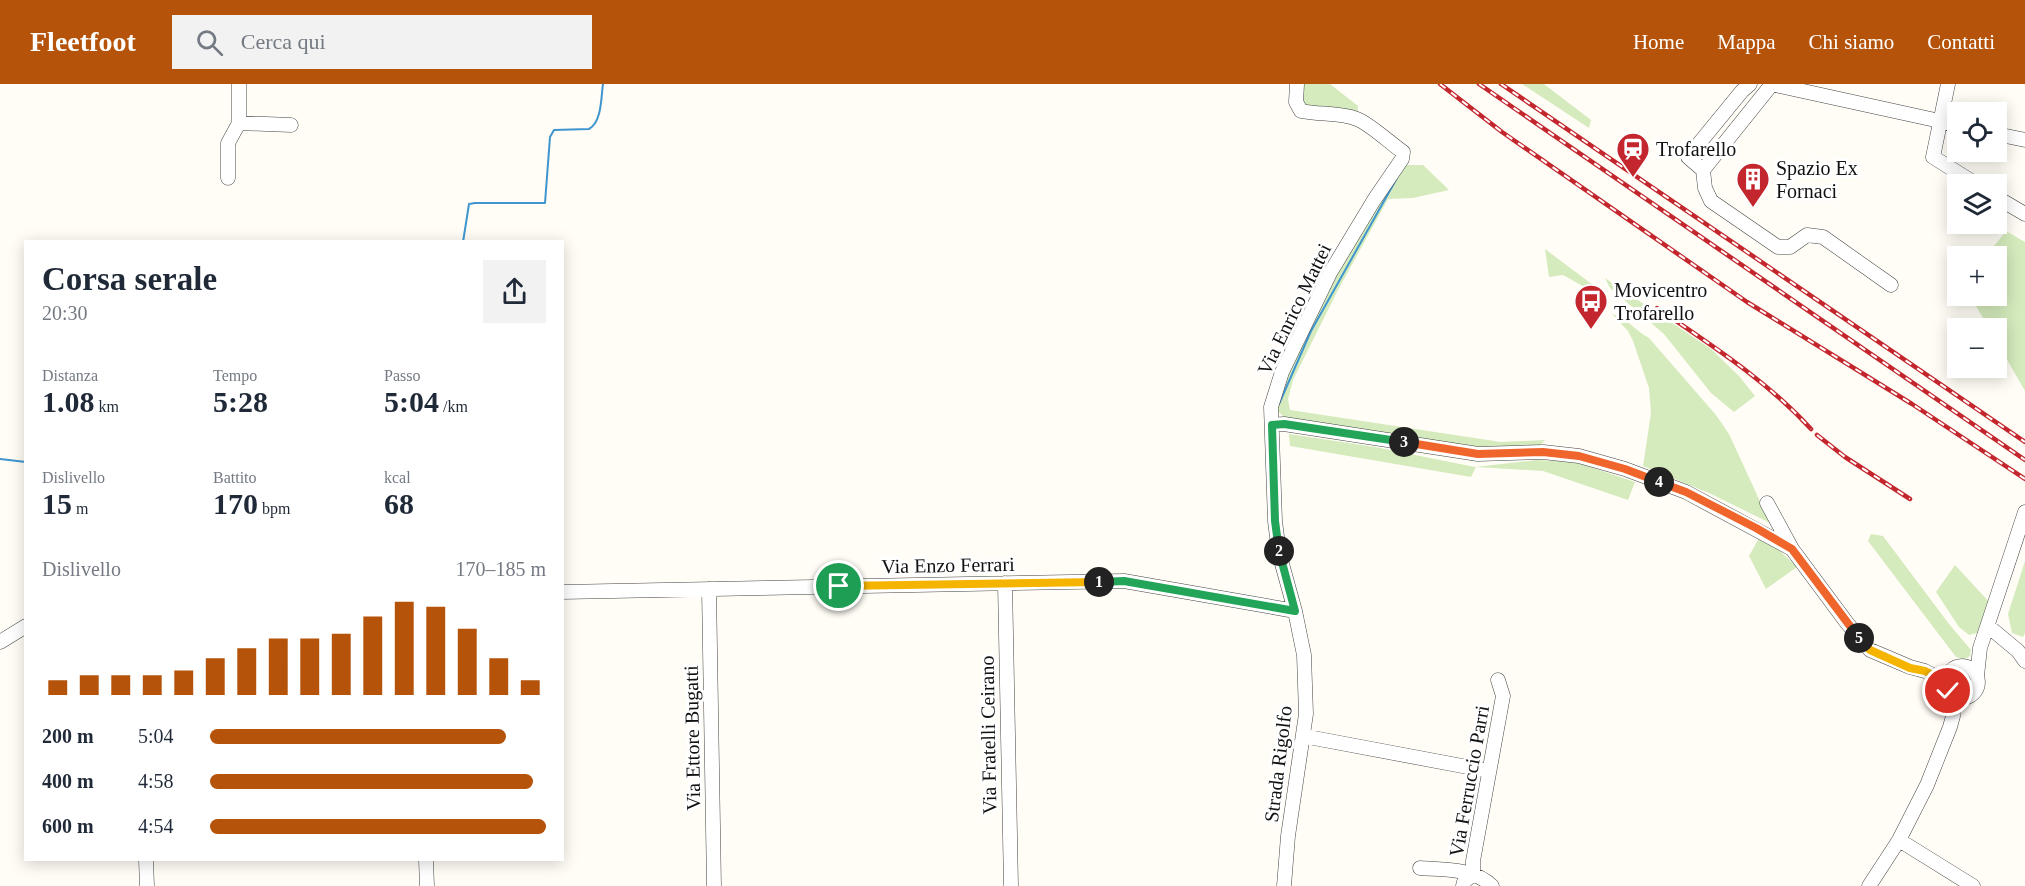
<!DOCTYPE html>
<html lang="it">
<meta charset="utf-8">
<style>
:root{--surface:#fff;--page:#f2f2f3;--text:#1f2937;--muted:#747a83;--accent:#b45309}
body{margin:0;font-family:"Times New Roman",serif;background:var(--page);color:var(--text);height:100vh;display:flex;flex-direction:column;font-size:22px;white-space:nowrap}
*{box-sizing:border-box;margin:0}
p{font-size:20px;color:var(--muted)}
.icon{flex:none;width:33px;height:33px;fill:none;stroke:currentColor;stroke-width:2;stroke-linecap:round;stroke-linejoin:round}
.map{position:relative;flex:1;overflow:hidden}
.details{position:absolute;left:24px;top:156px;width:540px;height:621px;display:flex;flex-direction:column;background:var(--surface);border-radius:0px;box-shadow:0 3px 15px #0003}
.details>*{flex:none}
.controls{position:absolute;left:1947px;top:18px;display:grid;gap:12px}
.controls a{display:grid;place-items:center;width:60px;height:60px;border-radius:0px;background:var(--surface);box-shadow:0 3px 15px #0003;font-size:30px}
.pin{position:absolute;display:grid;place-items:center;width:51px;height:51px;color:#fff;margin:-26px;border:3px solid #fff;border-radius:50%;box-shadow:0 2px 6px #0007}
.km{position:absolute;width:30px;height:30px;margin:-15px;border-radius:50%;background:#222;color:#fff;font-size:16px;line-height:30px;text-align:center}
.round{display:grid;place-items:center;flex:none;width:63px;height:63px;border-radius:0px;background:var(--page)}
.summary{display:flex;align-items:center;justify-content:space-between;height:102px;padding:0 18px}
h1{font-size:33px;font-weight:600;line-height:45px}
.stats{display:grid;grid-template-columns:repeat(3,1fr);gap:9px;height:102px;padding:6px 18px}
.stats div{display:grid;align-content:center}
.stats b{font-size:30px;font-weight:600}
.stats small{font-size:16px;font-weight:400}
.stats p{font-size:16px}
.chart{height:168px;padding:12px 18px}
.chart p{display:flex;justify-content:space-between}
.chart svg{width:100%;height:108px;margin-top:6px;stroke:var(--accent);stroke-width:6}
ul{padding:0 18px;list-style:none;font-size:20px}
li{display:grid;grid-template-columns:96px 72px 1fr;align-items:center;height:45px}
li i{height:15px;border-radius:8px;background:var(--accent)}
header{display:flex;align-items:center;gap:36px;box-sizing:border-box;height:84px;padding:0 30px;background:var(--accent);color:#fff}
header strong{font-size:28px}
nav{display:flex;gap:33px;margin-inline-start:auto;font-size:21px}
.search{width:420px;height:54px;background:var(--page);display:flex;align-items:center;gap:15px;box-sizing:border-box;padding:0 21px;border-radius:0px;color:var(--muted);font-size:22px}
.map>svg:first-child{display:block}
.green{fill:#d5ebbd}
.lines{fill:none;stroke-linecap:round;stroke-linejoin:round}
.stream{stroke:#3f96cf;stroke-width:2}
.minor-casing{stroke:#444;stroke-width:15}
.minor{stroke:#fff;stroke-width:14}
.rail-casing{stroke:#c4262e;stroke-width:4.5}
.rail{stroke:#fff;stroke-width:2;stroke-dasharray:7;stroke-linecap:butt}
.split-1-casing{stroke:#fff;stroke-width:12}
.split-2-casing{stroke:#fff;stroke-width:12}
.split-3-casing{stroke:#fff;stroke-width:12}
.split-4-casing{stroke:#fff;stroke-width:12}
.split-5-casing{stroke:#fff;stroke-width:12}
.split-6-casing{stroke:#fff;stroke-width:12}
.split-1{stroke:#f5b400;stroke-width:8}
.split-2{stroke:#22a559;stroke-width:8}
.split-3{stroke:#22a559;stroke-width:8}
.split-4{stroke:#f0652b;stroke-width:8}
.split-5{stroke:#f0652b;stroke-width:8}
.split-6{stroke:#f5b400;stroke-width:8}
.labels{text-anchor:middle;stroke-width:6;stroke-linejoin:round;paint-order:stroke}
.poi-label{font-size:20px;fill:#111;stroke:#fff;text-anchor:start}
.street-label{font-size:20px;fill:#111;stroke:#fff}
</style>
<header>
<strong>Fleetfoot</strong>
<div class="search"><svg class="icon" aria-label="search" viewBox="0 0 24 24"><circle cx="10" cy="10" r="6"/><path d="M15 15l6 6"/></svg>Cerca qui</div>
<nav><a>Home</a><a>Mappa</a><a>Chi siamo</a><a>Contatti</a></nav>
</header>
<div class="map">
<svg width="2025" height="802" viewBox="0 0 2025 802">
<rect width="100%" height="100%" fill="#fffdf5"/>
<path class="green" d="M1303 0H1330L1358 22V29L1305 23 1301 10Z
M1522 0H1544L1591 36 1589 44Z
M1405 81H1423L1449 106 1413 114 1388 115 1338 206 1293 296 1288 315 1290 326 1501 358 1545 356 1539 362 1485 364 1284 333 1273 322 1282 292 1334 195 1356 155Z
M2006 147 2025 158V307L1997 258 1996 244H1989L1970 212H1996V172H1986Z
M1545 165 1593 201 1588 205 1563 191 1549 193Z
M1605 194 1711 265 1739 292 1755 312 1734 328 1711 309 1664 250 1610 204Z
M1612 230C1628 234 1635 247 1649 254L1716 331 1729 350 1770 439 1709 409 1643 382 1651 329 1649 304 1633 257 1628 247Z
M1289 350 1375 363 1475 383 1537 376 1575 378 1635 398 1628 416 1543 387 1476 383 1471 393 1290 362Z
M1871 450 1883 452 1949 540 1971 566 1970 572 1965 575 1956 573 1868 457Z
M1759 454 1776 463 1797 483 1766 505 1749 472Z
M2025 477V549L2023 553 2012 549 2008 530Z
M1955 481 1992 521 1981 548 1969 551 1959 543 1936 508Z"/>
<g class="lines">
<path class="stream" d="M463 158 469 120 475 119H545L550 53 554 46 589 45C602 38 601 13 603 0
M1279 320 1311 247 1397 94
M0 375 26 378"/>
<defs>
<path id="minor" d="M239 0V39
M1750 0 1742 7 1688 73 1703 86 1772 0
M1771 0 1958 41
M1948 0 1933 73 1976 100
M1996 50 2025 56
M1703 86 1705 104 1711 117 1778 163H1790L1807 151 1823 153 1891 201
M228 94V59L239 39 291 41
M1996 113 2025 130
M1272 341 1284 340 1478 370 1543 368 1579 372 1625 385 1686 408 1792 465 1847 539 1870 566 1910 583 1925 587 1940 595 1946 602
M1767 419 1791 463
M1005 499 1011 802
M709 505 714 802
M562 508 1124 497 1295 527
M1988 542 2018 567 2025 577
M0 558 26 542
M1946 598a16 16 0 1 1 32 0a16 16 0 1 1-32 0Z
M1977 592 1980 564 2025 428
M1303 652 1489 687
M1899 756 1973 802
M146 776 147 802
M426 776 427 802
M1420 784C1444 786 1474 784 1492 802
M1284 802 1288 752 1306 630 1304 571 1295 527 1279 469 1275 437 1271 323 1282 288 1330 189 1374 116 1402 75 1403 68C1390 59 1370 40 1357 35 1339 28 1320 31 1301 27L1296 18 1297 0
M1463 802 1464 798 1473 790V777L1503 612 1498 596
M1869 802 1899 756 1927 701 1950 643 1953 632 1952 611"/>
</defs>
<use href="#minor" class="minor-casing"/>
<use href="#minor" class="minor"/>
<defs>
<path id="rail" d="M1440 0 1502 48 1747 218 1912 320 2025 395
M1479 0 2025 376
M1501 0 2025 358
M1657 224C1711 261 1766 296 1811 345
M1817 351 1845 373 1910 415"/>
</defs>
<use href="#rail" class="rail-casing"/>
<use href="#rail" class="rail"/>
</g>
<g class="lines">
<defs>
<path id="split-1" d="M839 502 1099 498"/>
<path id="split-2" d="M1099 498 1124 497 1295 527 1279 467"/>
<path id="split-3" d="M1279 467 1275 437 1272 341 1284 340 1404 358"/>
<path id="split-4" d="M1404 358 1478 370 1543 368 1579 372 1625 385 1659 398"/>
<path id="split-5" d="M1659 398 1686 408 1756 444 1792 465 1859 554"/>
<path id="split-6" d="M1859 554 1870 566 1910 584 1925 587 1940 595 1948 607"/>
</defs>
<use href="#split-1" class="split-1-casing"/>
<use href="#split-2" class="split-2-casing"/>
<use href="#split-3" class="split-3-casing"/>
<use href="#split-4" class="split-4-casing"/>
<use href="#split-5" class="split-5-casing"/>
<use href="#split-6" class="split-6-casing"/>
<use href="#split-1" class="split-1"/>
<use href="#split-2" class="split-2"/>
<use href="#split-3" class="split-3"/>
<use href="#split-4" class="split-4"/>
<use href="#split-5" class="split-5"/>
<use href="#split-6" class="split-6"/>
</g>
<defs>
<symbol id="station-pin" viewBox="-11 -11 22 30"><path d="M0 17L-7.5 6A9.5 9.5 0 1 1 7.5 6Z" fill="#c4262e" stroke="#fff"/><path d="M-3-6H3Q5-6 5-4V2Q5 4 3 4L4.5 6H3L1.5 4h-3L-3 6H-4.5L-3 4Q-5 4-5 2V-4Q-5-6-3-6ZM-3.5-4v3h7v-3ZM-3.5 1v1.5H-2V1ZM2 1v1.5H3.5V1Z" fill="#fff"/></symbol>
<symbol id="building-pin" viewBox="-11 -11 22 30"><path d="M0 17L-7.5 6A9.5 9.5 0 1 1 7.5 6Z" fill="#c4262e" stroke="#fff"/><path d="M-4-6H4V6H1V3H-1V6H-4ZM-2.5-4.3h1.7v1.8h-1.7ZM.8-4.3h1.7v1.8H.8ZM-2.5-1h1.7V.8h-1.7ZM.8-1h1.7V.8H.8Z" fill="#fff"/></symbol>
<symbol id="bus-pin" viewBox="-11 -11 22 30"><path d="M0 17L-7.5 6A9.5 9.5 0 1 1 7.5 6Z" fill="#c4262e" stroke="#fff"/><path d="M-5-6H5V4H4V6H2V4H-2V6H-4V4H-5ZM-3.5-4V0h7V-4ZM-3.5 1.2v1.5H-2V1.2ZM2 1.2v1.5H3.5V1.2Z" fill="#fff"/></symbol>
</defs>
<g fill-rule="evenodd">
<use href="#station-pin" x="1614" y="46" width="38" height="52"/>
<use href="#building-pin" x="1734" y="76" width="38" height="52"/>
<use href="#bus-pin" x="1572" y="198" width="38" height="52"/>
</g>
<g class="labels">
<g class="poi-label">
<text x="1656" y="72">Trofarello</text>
<text x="1776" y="91">Spazio Ex<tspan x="1776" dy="23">Fornaci</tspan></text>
<text x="1614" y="213">Movicentro<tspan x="1614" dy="23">Trofarello</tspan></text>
</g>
<g class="street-label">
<text transform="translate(1294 225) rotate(-64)" y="7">Via Enrico Mattei</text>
<text transform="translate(948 481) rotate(-1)" y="7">Via Enzo Ferrari</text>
<text transform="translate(988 651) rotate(-91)" y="7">Via Fratelli Ceirano</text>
<text transform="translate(692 654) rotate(-91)" y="7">Via Ettore Bugatti</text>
<text transform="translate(1278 680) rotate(-83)" y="7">Strada Rigolfo</text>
<text transform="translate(1469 697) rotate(-80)" y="7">Via Ferruccio Parri</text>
</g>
</g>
</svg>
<div class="controls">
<a><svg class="icon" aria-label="locate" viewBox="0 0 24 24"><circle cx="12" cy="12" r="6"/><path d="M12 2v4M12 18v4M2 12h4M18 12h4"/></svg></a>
<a><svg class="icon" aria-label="layers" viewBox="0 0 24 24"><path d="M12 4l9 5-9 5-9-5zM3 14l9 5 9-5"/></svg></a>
<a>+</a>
<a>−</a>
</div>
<div class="pin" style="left:839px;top:502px;background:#1e9e55"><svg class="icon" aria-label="arrive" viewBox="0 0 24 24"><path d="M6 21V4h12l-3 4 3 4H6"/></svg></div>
<div class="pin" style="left:1948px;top:607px;background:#d93025"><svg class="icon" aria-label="check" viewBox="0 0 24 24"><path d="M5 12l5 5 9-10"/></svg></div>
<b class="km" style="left:1099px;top:498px">1</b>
<b class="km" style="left:1279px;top:467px">2</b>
<b class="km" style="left:1404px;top:358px">3</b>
<b class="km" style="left:1659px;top:398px">4</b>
<b class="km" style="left:1859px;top:554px">5</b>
<section class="details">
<div class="summary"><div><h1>Corsa serale</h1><p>20:30</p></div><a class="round"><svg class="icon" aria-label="share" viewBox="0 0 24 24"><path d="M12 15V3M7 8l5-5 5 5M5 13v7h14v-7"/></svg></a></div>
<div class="stats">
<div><p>Distanza</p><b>1.08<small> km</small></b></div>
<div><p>Tempo</p><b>5:28</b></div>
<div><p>Passo</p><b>5:04<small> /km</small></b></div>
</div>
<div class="stats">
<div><p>Dislivello</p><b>15<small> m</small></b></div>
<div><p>Battito</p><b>170<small> bpm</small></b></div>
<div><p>kcal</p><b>68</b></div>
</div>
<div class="chart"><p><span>Dislivello</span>170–185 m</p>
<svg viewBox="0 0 160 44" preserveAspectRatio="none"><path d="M5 44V38M15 44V36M25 44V36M35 44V36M45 44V34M55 44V29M65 44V25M75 44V21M85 44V21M95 44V19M105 44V12M115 44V6M125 44V8M135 44V17M145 44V29M155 44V38"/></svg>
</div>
<ul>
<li><b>200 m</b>5:04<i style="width:88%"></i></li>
<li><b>400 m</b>4:58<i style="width:96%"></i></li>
<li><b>600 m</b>4:54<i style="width:100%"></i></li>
</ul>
</section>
</div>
